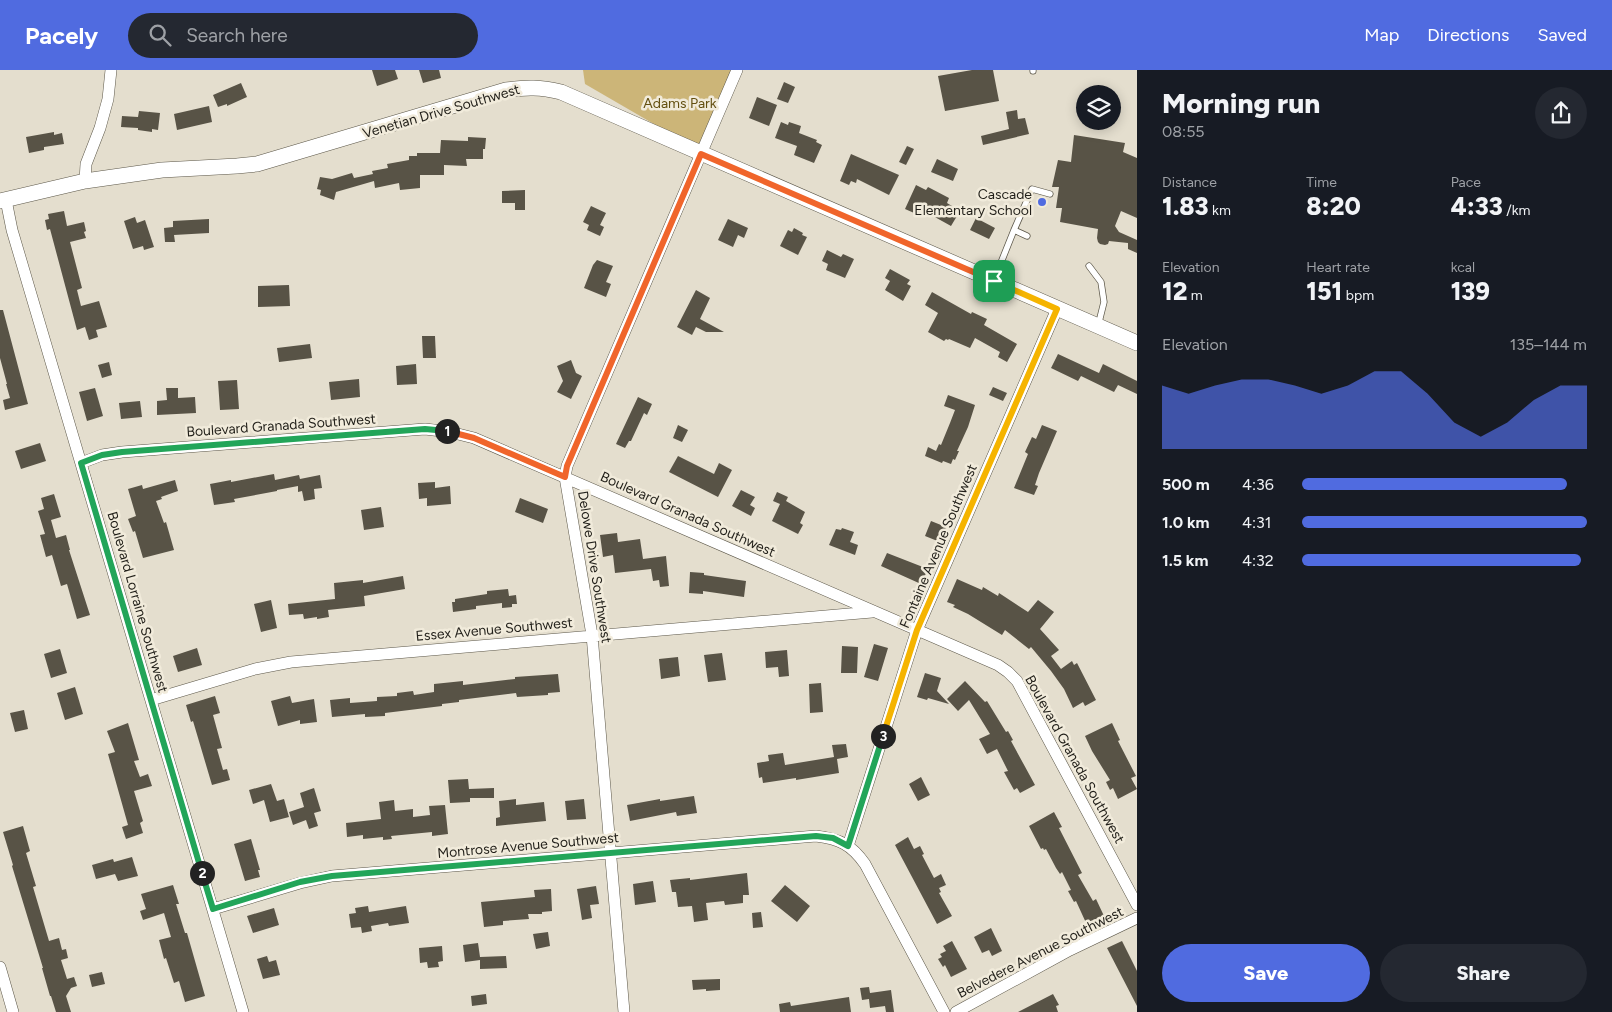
<!DOCTYPE html>
<meta charset="utf-8">
<style>
:root{--surface:#171b24;--page:#242831;--text:#f1f3f6;--muted:#9ea1a6;--accent:#506be0}
body{margin:0;font-family:Figtree,sans-serif;background:var(--page);color:var(--text);height:100vh;display:flex;flex-direction:column;font-size:19px;white-space:nowrap}
*{box-sizing:border-box;margin:0}
p{font-size:16px;color:var(--muted)}
.icon{flex:none;width:28px;height:28px;fill:none;stroke:currentColor;stroke-width:2;stroke-linecap:round;stroke-linejoin:round}
.map{position:relative;flex:1;overflow:hidden}
.side{display:flex;flex-direction:column;background:var(--surface);width:475px}
.side>*{flex:none}
.controls{position:absolute;left:1076px;top:15px;display:grid;gap:10px}
.controls a{display:grid;place-items:center;width:45px;height:45px;border-radius:50%;background:var(--surface);box-shadow:0 2px 12px #0003;font-size:25px}
.pin{position:absolute;display:grid;place-items:center;width:42px;height:42px;color:#fff;margin:-21px;border-radius:10px;box-shadow:0 2px 8px #0006}
.km{position:absolute;width:25px;height:25px;margin:-12px;border-radius:50%;background:#222;color:#fff;font-size:14px;line-height:25px;text-align:center}
.round{display:grid;place-items:center;flex:none;width:52px;height:52px;border-radius:26px;background:var(--page)}
.overview{display:flex;align-items:center;justify-content:space-between;height:85px;padding:0 25px}
h1{font-size:28px;font-weight:800;line-height:38px}
.figures{display:grid;grid-template-columns:repeat(3,1fr);gap:8px;height:85px;padding:5px 25px}
.figures div{display:grid;align-content:center}
.figures b{font-size:25px;font-weight:800}
.figures small{font-size:14px;font-weight:400}
.figures p{font-size:14px}
.chart{height:140px;padding:10px 25px}
.chart p{display:flex;justify-content:space-between}
.chart svg{width:100%;height:90px;margin-top:5px;fill:var(--accent);opacity:.7}
.button{display:flex;gap:10px;margin-top:auto;padding:10px 25px}
.button a{flex:1;height:58px;border-radius:30px;background:var(--accent);color:#fff;font-size:20px;font-weight:800;line-height:58px;text-align:center}
.button a+a{background:var(--page);color:var(--text)}
ul{padding:0 25px;list-style:none;font-size:16px}
li{display:grid;grid-template-columns:80px 60px 1fr;align-items:center;height:38px}
li i{height:12px;border-radius:6px;background:var(--accent)}
header{display:flex;align-items:center;gap:30px;box-sizing:border-box;height:70px;padding:0 25px;background:var(--accent);color:#fff}
header strong{font-size:24px}
nav{display:flex;gap:28px;margin-inline-start:auto;font-size:18px}
.search{width:350px;height:45px;background:var(--page);display:flex;align-items:center;gap:12px;box-sizing:border-box;padding:0 18px;border-radius:28px;color:var(--muted);font-size:19px}
main{display:flex;flex:1;min-height:0}
.map>svg:first-child{display:block}
.green{fill:#ccb578}
.building{fill:#585346}
.lines{fill:none;stroke-linecap:round;stroke-linejoin:round}
.lane-casing{stroke:#5c5749;stroke-width:7}
.street-casing{stroke:#5c5749;stroke-width:12}
.secondary-casing{stroke:#5c5749;stroke-width:16}
.lane{stroke:#fff;stroke-width:5.5}
.street{stroke:#fff;stroke-width:11}
.secondary{stroke:#fff;stroke-width:15}
.split-1-casing{stroke:#fff;stroke-width:10}
.split-2-casing{stroke:#fff;stroke-width:10}
.split-3-casing{stroke:#fff;stroke-width:10}
.split-4-casing{stroke:#fff;stroke-width:10}
.split-1{stroke:#f0652b;stroke-width:6}
.split-2{stroke:#22a559;stroke-width:6}
.split-3{stroke:#22a559;stroke-width:6}
.split-4{stroke:#f5b400;stroke-width:6}
.poi-dot{fill:#506be0;stroke:#f1ebdb;stroke-width:2}
.labels{text-anchor:middle;stroke-width:5;stroke-linejoin:round;paint-order:stroke}
.park-label{font-size:14px;fill:#634f10;stroke:#f1ebdb}
.street-label{font-size:14px;fill:#211f19;stroke:#f1ebdb}
.poi-label{font-size:14px;fill:#211f19;stroke:#f1ebdb;text-anchor:end}
</style>
<header>
<strong>Pacely</strong>
<div class="search"><svg class="icon" aria-label="search" viewBox="0 0 24 24"><circle cx="10" cy="10" r="6"/><path d="M15 15l6 6"/></svg>Search here</div>
<nav><a>Map</a><a>Directions</a><a>Saved</a></nav>
</header>
<main>
<div class="map">
<svg width="1137" height="942" viewBox="0 0 1137 942">
<rect width="100%" height="100%" fill="#e4dece"/>
<path class="green" d="M583 0H734L697 79 585 14Z"/>
<path class="building" d="M372 0H395L398 9 377 16Z
M419 0H439L441 8 423 13Z
M972 0H993L999 31 945 41 938 6Z
M784 12 795 17 788 33 777 29Z
M241 13 247 27 227 36V34L218 37 213 25Z
M757 27 777 35 769 56 749 48Z
M209 36 212 52 177 60 174 44Z
M1017 40 1018 49 1025 48 1029 64 983 75 981 66 1009 59 1006 42Z
M139 41 160 43 158 60 152 59V62L138 60V58L121 57 122 46 138 47Z
M781 52 788 55 789 52 801 56 799 63 817 70 816 72 822 75 814 93 794 85 797 76 775 68Z
M54 62V65L62 63 64 74 44 77V80L29 83 26 67Z
M1074 65 1125 73 1123 82 1137 88V148L1121 141 1115 156 1119 162 1137 170V183L1128 179V173L1109 171 1108 174 1105 175 1100 174 1098 172 1097 168 1098 159 1060 152 1062 138H1056L1059 117H1052L1058 90 1071 92Z
M468 67 486 68 485 79H483V89H466L467 96 444 95V105H420V118L400 120 399 113 375 118 374 111 336 122 334 130 320 125 321 120 317 119 320 107 332 109 352 103 354 108 373 104 372 101 388 98 387 94 409 90V86H417V83H440L441 70 468 71Z
M907 76 914 79 906 95 899 92Z
M851 84 899 105 889 125 857 109 856 113 851 111 849 115 840 111Z
M937 89 958 99 953 111 931 102Z
M916 115 926 120 928 117 949 128 947 133 960 141 951 156 924 141 921 146 905 139Z
M525 120V140H515V133H502V121Z
M591 136 606 143 600 155 604 157 600 166 587 160 589 155 583 152Z
M64 141 67 156 84 152 86 161 84 162 86 168 70 172 82 218 77 220 81 236 99 231 107 257 96 260 98 267 89 270 85 257 77 260 50 159 47 160 45 150 49 149 48 144Z
M135 147 137 153 145 150 154 177 144 180 143 176 133 179 124 151Z
M976 148 995 158 989 169 970 160Z
M209 149V163L174 165 175 172H165L164 158 173 157V151Z
M728 149 748 158 744 168 738 165 733 177 718 170Z
M794 158 803 163 802 165 807 167 798 185 780 176 788 160 792 162Z
M827 180 841 187 843 184 854 189 845 208 826 200 828 194 822 191Z
M597 190 613 196 606 212 611 214 606 227 584 218 593 195Z
M890 199 910 210 907 214 911 216 903 231 885 220 890 211 885 208Z
M289 215 290 236 258 237V216Z
M696 220 710 228 700 249 724 262H706L696 257 692 265 677 257Z
M932 222 971 244 972 242 987 249 984 255 1017 274 1007 292 998 287 1000 282 975 268 970 278 949 269 948 270 946 269 944 271 928 262 938 243 925 235Z
M0 240H3L28 334 5 340 3 330 10 328 6 314H7L0 288Z
M422 266H435L436 288H423Z
M310 274 312 288 279 292 277 278Z
M1058 284 1099 303 1103 294 1137 311V324L1118 315 1114 322 1081 306 1078 311 1051 298Z
M571 290 576 303 582 306 571 329 557 322 563 311 557 296Z
M109 292 112 305 102 308 98 295Z
M416 294 417 314 397 315 396 296Z
M359 309 360 327 331 330 329 312Z
M237 310 239 339 220 340 218 311Z
M993 317 1007 323 1003 331 989 325Z
M95 318 103 346 87 351 79 322Z
M166 318H178V328L195 327 196 343 157 345V331L167 330Z
M948 325 975 335 968 357 957 381H959L955 390 953 389 951 394 943 391 942 393 925 386 928 377 936 381 939 374 941 375 950 353 955 340 944 336Z
M638 327 652 334 647 345 644 343 631 371H629L625 378 616 374Z
M140 331 142 347 121 349 119 333Z
M678 355 688 360 682 372 673 368Z
M1042 355 1057 361 1039 403 1035 415 1038 416 1034 425 1014 418 1028 384 1025 382 1032 367 1036 369Z
M40 373 46 391 21 399 15 381Z
M678 386 714 404 719 393 732 400 718 427 669 402Z
M274 404 275 410 299 405 300 409 320 405 322 418 314 419 315 429 304 431 302 421 298 422V416L277 420V421L234 429 235 432 214 435 210 414 231 410V412Z
M175 410 178 421 161 427 162 429 156 431 164 453 166 452 174 480 143 488 135 461 133 462 128 449 136 446 128 419 142 415 143 419Z
M435 412V418L450 416 451 434 427 436V428L419 429 418 413Z
M741 420 755 427 750 435 755 438 751 446 732 436Z
M777 422 788 427 786 431 805 442 800 453 803 455 798 464 772 451 780 434 773 431Z
M54 424 61 447 51 450 56 468 66 465 70 480H69L90 545 77 549 67 514 61 516 52 485 46 487 40 465 45 464 38 441 44 439 41 428Z
M520 428 548 439 543 453 515 442Z
M381 437 384 457 364 460 361 440Z
M931 451 946 457 940 472 925 466Z
M842 458 854 462 850 472 858 475 855 485 829 475 836 459 841 460Z
M617 463 618 472 640 469 643 489 666 486 669 516 660 517 659 510 653 511 651 499 615 503 613 485 603 487 600 465Z
M887 483 928 499 921 514 881 496Z
M690 502 704 503V505L746 511 744 527 703 521V524L689 523Z
M403 506 405 519 364 526 365 536 328 540 329 547 317 549V547L304 549 303 544 289 545 288 534 335 529 334 513 363 510V513Z
M957 509 982 520 983 517 998 526 999 523 1028 542 1038 530 1054 542 1040 559 1059 580 1051 586 1061 599 1072 591 1074 595 1077 593 1096 630 1085 636 1083 632 1073 638 1064 619 1051 601 1031 577 1029 579 1005 560 1002 565 968 544 953 537 955 535 947 532Z
M508 519 509 526 516 525 517 534H512V537L502 538V533L476 536V539L453 542 452 532H455V529L487 524V521Z
M271 530 277 558 261 562 254 534Z
M874 574 888 578 878 611 864 607Z
M842 576 858 577 857 603H841Z
M197 578 202 595 178 602 173 586Z
M60 579 67 603 51 608 44 584Z
M787 580 789 606 779 607 778 597 766 598 765 582Z
M722 583 726 610 708 612 704 585Z
M678 587 680 606 661 609 659 589Z
M925 603 941 608 937 621 949 634 928 628 927 630 917 627Z
M558 604 560 622 548 623V625L517 627 516 623 459 630V632L442 634V636L385 643V646L365 647V644L332 647 330 630 350 628V633L377 631V627L397 626V623L413 621 414 625 434 622V614L463 611V615L515 609V607Z
M965 611 985 632 987 631 1006 662 1008 661 1013 670 1011 671 1035 715 1020 723 1017 718 1014 720 1004 702 1008 701 997 679 987 684 979 669 990 664 969 630 958 641 947 629Z
M821 613 823 642 810 643 809 614Z
M75 617 83 644 65 650 57 623Z
M215 626 220 643 213 645 222 678 217 679 223 700 227 699 230 710 212 715 193 651 191 652 186 635Z
M290 626 292 633 314 629 317 652 300 654V650L278 656 271 631Z
M24 640 28 659 15 662 10 643Z
M128 653 139 690 134 691 140 707 148 704 152 716 134 721 143 751 140 753 143 763 126 769 122 757 128 755 108 684 115 682 107 661Z
M1112 653 1120 670 1118 671 1136 706 1131 708 1137 719 1118 729 1113 718 1110 720 1106 712 1110 710 1092 681 1085 666Z
M846 674 848 687 837 689 839 703 796 710V708L763 713 762 707 759 708 757 693 769 691 768 685 783 683 785 695 834 687 832 675Z
M921 707 930 725 918 731 909 714Z
M468 709 469 719 494 718V728H470V732L450 733 448 710Z
M271 714 277 731 284 729 289 747 270 752 264 730 253 734 249 720Z
M314 718 321 741 314 743 318 756 309 759 306 750 293 755 289 742 304 737 300 723Z
M694 726 697 743 677 746 676 742 630 751 627 735 660 729V731Z
M516 729V735L544 732 546 751 496 756V748L500 747 499 731Z
M584 729 586 749 567 750 565 731Z
M394 730 395 741 413 739V747L430 745 429 736 445 735 448 764 432 766V762L391 766 392 769 383 770V767L363 769V765L347 767 346 753 381 749 379 732Z
M1054 742 1062 757 1059 758 1082 803 1078 805 1093 831 1096 829 1104 846 1087 855 1076 831 1074 832 1068 821 1071 820 1062 802 1060 804 1056 798 1046 779 1044 780 1043 778 1041 779 1029 756Z
M23 756 30 781 26 783 36 816 33 817 49 871 59 868 62 880 66 879 68 888 61 890 67 909 74 907 77 916 71 918 66 926 71 942H56L51 926H50L42 898H43L12 796 13 795 3 762Z
M908 767 914 779 920 776 924 784 922 785 934 808 941 804 946 815 939 818 941 822 939 823 952 846 937 854 895 775Z
M251 769 260 800H258L260 807 245 811 234 774Z
M132 787 138 806 118 811 115 804 96 809 92 795 113 789 114 792Z
M747 803 749 825H743V833L725 835 724 831 706 833 708 850 694 852 692 836 678 837 676 822H672L670 810 690 808V810Z
M653 811 656 832 635 835 633 814Z
M173 815 179 834H176L185 863H187L205 926 185 932 179 911 174 913 166 888 164 889 159 870 171 867 164 843 143 850 140 841 146 839 141 824Z
M785 815 810 836 797 852 771 831Z
M596 816 599 834 590 835 592 848 582 850 577 819Z
M551 819 552 841 542 842V844H528L529 849 503 851V855L484 857 481 832 535 827 534 820Z
M368 836 369 842 406 836 409 853 389 856 388 853 371 856 372 861 362 863 361 857 351 858 349 844 356 843 355 838Z
M274 838 279 855 253 863 247 846Z
M761 842 763 857 753 858 752 843Z
M991 858 1002 881 992 886 989 880 982 883 974 867Z
M548 862 550 876 536 879 533 864Z
M952 871 967 899 951 907 945 895 943 897 938 889 942 887 940 884 946 881 943 876Z
M1122 871 1137 901V936L1107 878Z
M478 873 480 887 506 886 507 898 480 899V890L465 892 463 875Z
M442 876 443 891 438 892 439 897 428 898 427 892 420 893 419 878Z
M267 886 269 892 276 890 280 905 263 909 257 889Z
M102 902 105 914 92 917 89 905Z
M720 909V920L706 921V919L693 920 692 910Z
M869 917 870 923 891 920 894 942H886L885 936 870 938 869 929 862 930 860 918Z
M486 924 487 934 472 936 471 926Z
M1053 924 1059 935 1056 936 1058 942H1018Z
M849 927 851 942H780L779 934 790 932 791 936Z"/>
<g class="lines">
<defs>
<path id="lane" d="M1033 0V1
M1014 160 1032 119 1050 124
M1089 196 1101 212 1104 232 1098 256
M994 210 1014 160 1027 166"/>
<path id="street" d="M85 111 86 94 100 58 108 29 111 0
M6 130 12 160 243 942
M81 393 102 385 122 382 425 359 450 362 474 368 998 595 1008 602 1017 611 1137 835
M151 630 255 599 291 592 872 542
M848 776 917 560 1057 239
M213 839 300 813 332 806 816 766C839 769 851 774 865 794L944 942
M0 897 13 942
M624 942 592 565 565 407 567 396 737 0
M956 942 1070 880 1137 848"/>
<path id="secondary" d="M0 131 85 111 162 100 237 96 257 94 506 20C527 17 540 17 561 22L1137 273"/>
</defs>
<use href="#lane" class="lane-casing"/>
<use href="#street" class="street-casing"/>
<use href="#secondary" class="secondary-casing"/>
<use href="#lane" class="lane"/>
<use href="#street" class="street"/>
<use href="#secondary" class="secondary"/>
</g>
<g class="lines">
<defs>
<path id="split-1" d="M447 361 474 368 565 407 567 396 701 84 994 211"/>
<path id="split-2" d="M202 803 81 393 102 385 122 382 425 359 447 361"/>
<path id="split-3" d="M202 803 213 839 300 812 332 806 816 766 833 768 848 776 883 666"/>
<path id="split-4" d="M883 666 917 560 1057 239 994 211"/>
</defs>
<use href="#split-1" class="split-1-casing"/>
<use href="#split-2" class="split-2-casing"/>
<use href="#split-3" class="split-3-casing"/>
<use href="#split-4" class="split-4-casing"/>
<use href="#split-1" class="split-1"/>
<use href="#split-2" class="split-2"/>
<use href="#split-3" class="split-3"/>
<use href="#split-4" class="split-4"/>
</g>
<circle class="poi-dot" cx="1042" cy="132" r="5"/>
<g class="labels">
<g class="park-label">
<text x="680" y="38">Adams Park</text>
</g>
<g class="street-label">
<text transform="translate(441 41) rotate(-16)" y="5">Venetian Drive Southwest</text>
<text transform="translate(281 355) rotate(-4)" y="5">Boulevard Granada Southwest</text>
<text transform="translate(688 444) rotate(24)" y="5">Boulevard Granada Southwest</text>
<text transform="translate(938 476) rotate(-67)" y="5">Fontaine Avenue Southwest</text>
<text transform="translate(595 497) rotate(81)" y="5">Delowe Drive Southwest</text>
<text transform="translate(138 532) rotate(74)" y="5">Boulevard Lorraine Southwest</text>
<text transform="translate(494 559) rotate(-5)" y="5">Essex Avenue Southwest</text>
<text transform="translate(1075 689) rotate(61)" y="5">Boulevard Granada Southwest</text>
<text transform="translate(528 775) rotate(-5)" y="5">Montrose Avenue Southwest</text>
<text transform="translate(1040 882) rotate(-27)" y="5">Belvedere Avenue Southwest</text>
</g>
<g class="poi-label">
<text x="1032" y="129">Cascade<tspan x="1032" dy="16">Elementary School</tspan></text>
</g>
</g>
</svg>
<div class="controls">
<a><svg class="icon" aria-label="layers" viewBox="0 0 24 24"><path d="M12 4l9 5-9 5-9-5zM3 14l9 5 9-5"/></svg></a>
</div>
<div class="pin" style="left:994px;top:211px;background:#1e9e55"><svg class="icon" aria-label="arrive" viewBox="0 0 24 24"><path d="M6 21V4h12l-3 4 3 4H6"/></svg></div>
<b class="km" style="left:447px;top:361px">1</b>
<b class="km" style="left:202px;top:803px">2</b>
<b class="km" style="left:883px;top:666px">3</b>
</div>
<section class="side">
<div class="overview"><div><h1>Morning run</h1><p>08:55</p></div><a class="round"><svg class="icon" aria-label="share" viewBox="0 0 24 24"><path d="M12 15V3M7 8l5-5 5 5M5 13v7h14v-7"/></svg></a></div>
<div class="figures">
<div><p>Distance</p><b>1.83<small> km</small></b></div>
<div><p>Time</p><b>8:20</b></div>
<div><p>Pace</p><b>4:33<small> /km</small></b></div>
</div>
<div class="figures">
<div><p>Elevation</p><b>12<small> m</small></b></div>
<div><p>Heart rate</p><b>151<small> bpm</small></b></div>
<div><p>kcal</p><b>139</b></div>
</div>
<div class="chart"><p><span>Elevation</span>135–144 m</p>
<svg viewBox="0 0 160 44" preserveAspectRatio="none"><path d="M0 44V13L10 17L20 13L30 10L40 10L50 13L60 17L70 13L80 6L90 6L100 17L110 31L120 38L130 31L140 20L150 13L160 13V44z"/></svg>
</div>
<ul>
<li><b>500 m</b>4:36<i style="width:93%"></i></li>
<li><b>1.0 km</b>4:31<i style="width:100%"></i></li>
<li><b>1.5 km</b>4:32<i style="width:98%"></i></li>
</ul>
<div class="button"><a>Save</a><a>Share</a></div>
</section>
</main>
